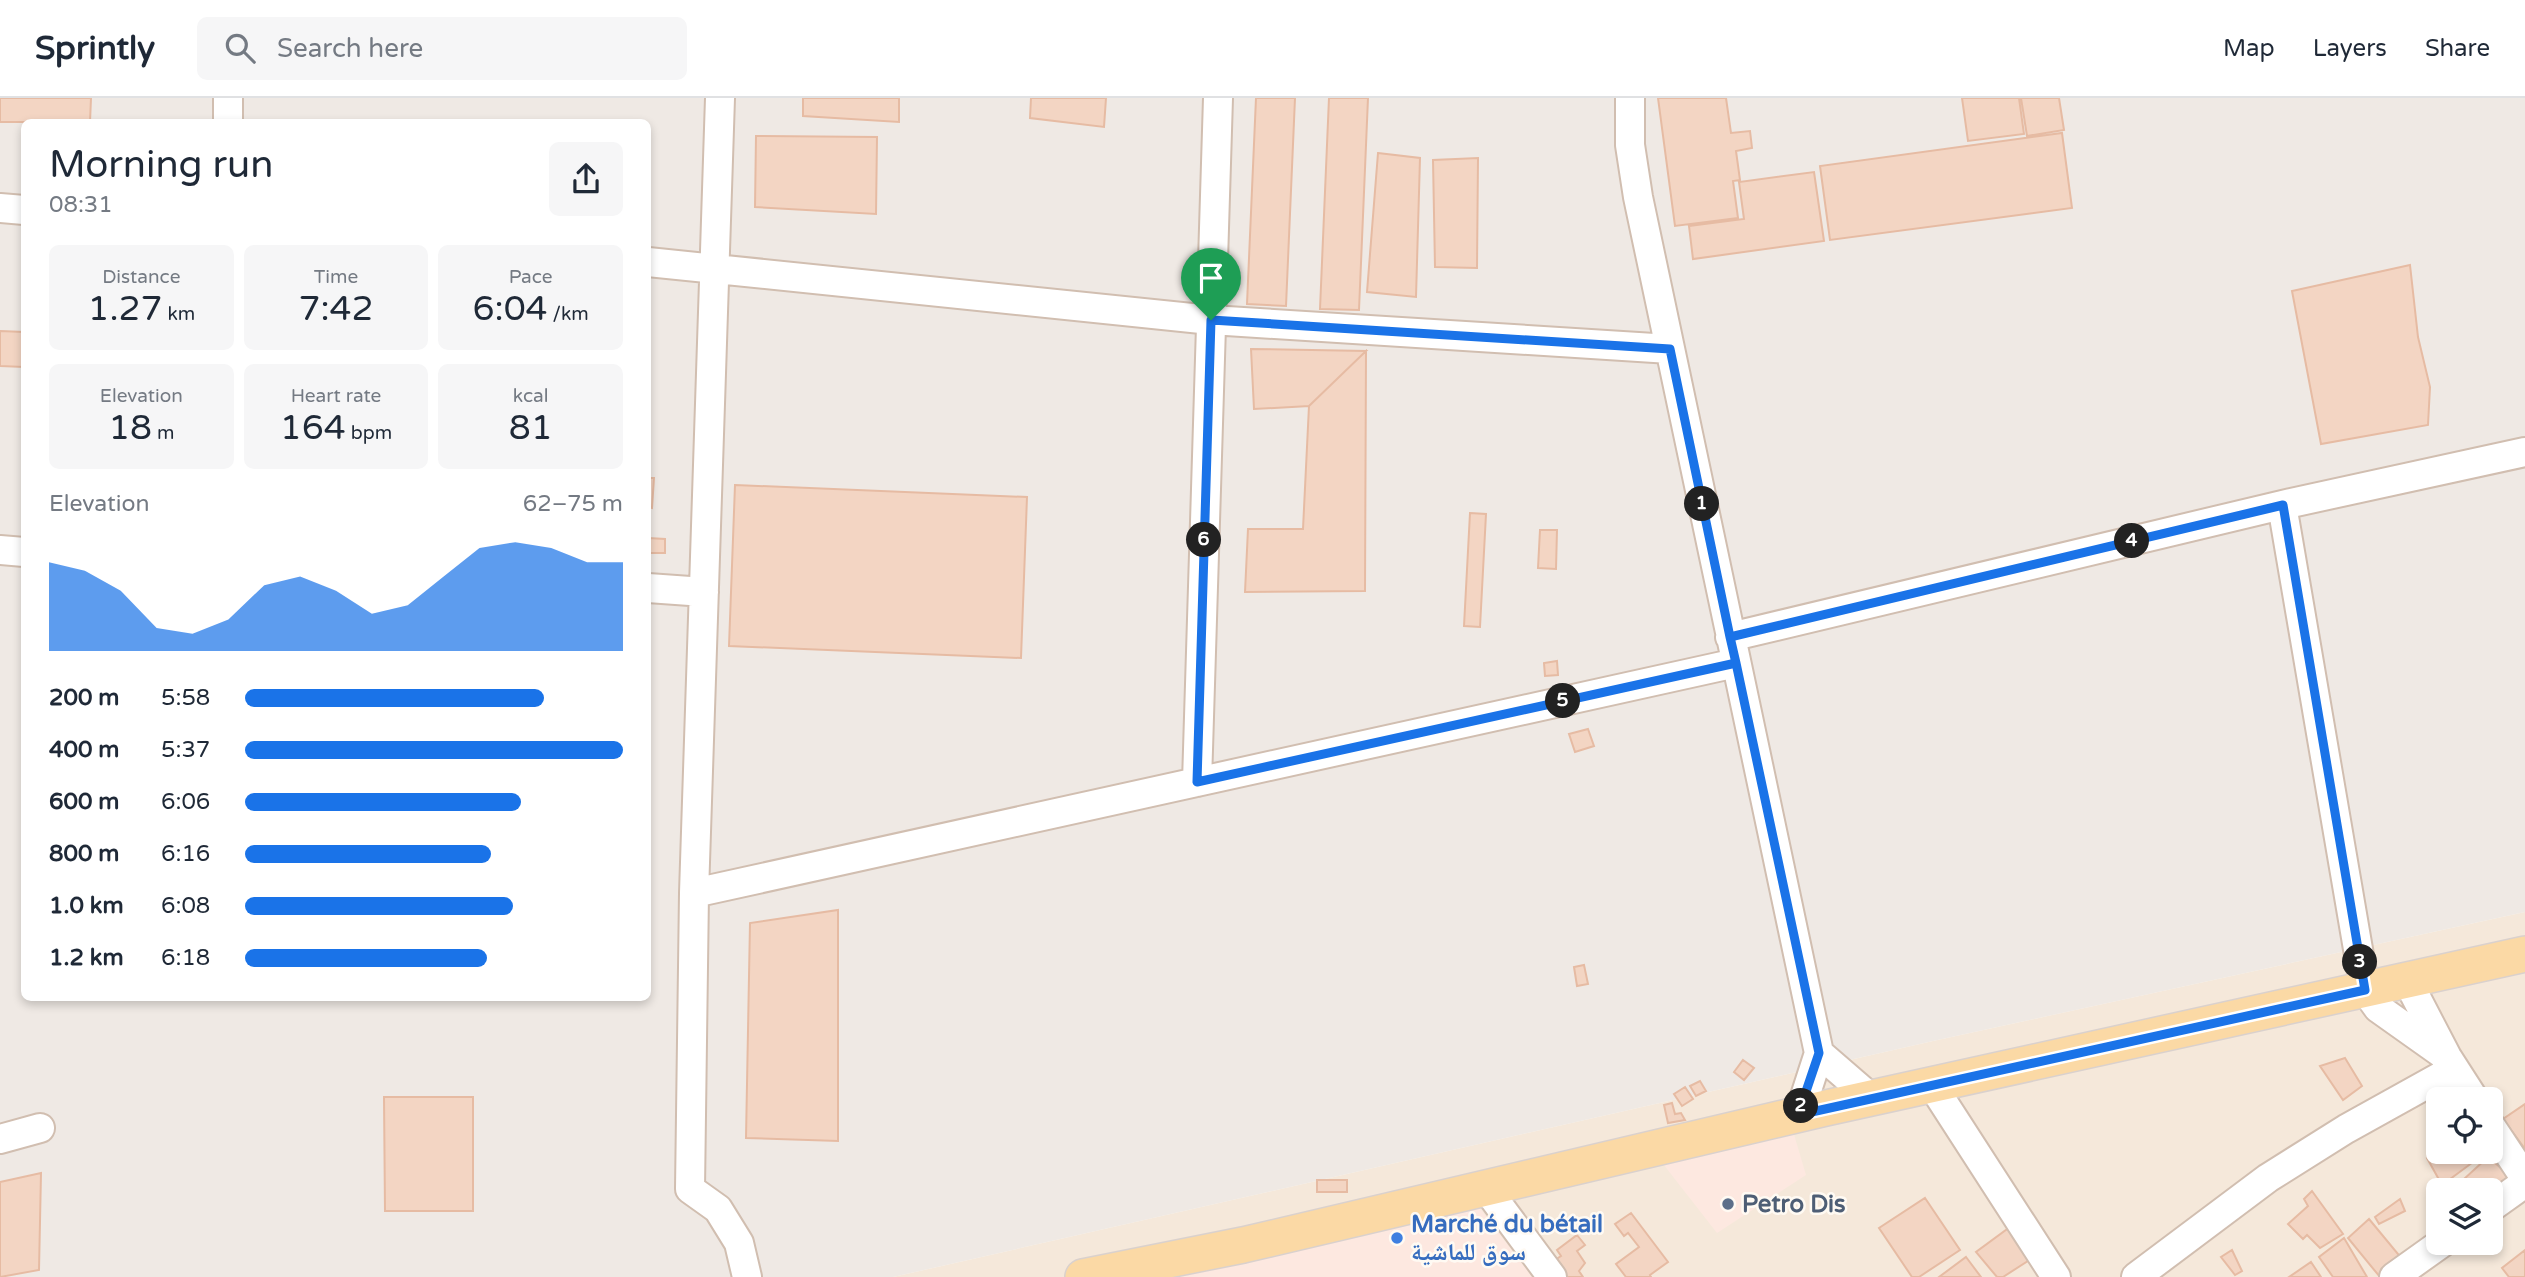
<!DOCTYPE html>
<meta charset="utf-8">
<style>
:root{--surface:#fff;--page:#f6f6f7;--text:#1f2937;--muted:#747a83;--line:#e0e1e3;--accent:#1a73e8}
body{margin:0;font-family:"Varela Round","Noto Naskh Arabic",sans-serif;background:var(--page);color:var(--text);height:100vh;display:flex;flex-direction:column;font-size:26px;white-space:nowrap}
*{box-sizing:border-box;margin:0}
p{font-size:23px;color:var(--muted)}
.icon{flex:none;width:38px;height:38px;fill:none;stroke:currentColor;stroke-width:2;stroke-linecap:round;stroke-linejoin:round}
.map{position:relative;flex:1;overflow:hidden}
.sheet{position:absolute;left:21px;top:21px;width:630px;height:882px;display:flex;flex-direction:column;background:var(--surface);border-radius:10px;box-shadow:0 4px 10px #0003}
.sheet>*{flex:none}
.buttons{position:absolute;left:2426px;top:989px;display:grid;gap:14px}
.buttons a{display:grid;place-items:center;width:77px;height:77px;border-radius:10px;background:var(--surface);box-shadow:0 4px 10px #0003;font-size:35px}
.pin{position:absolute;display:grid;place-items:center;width:60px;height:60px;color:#fff;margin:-72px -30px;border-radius:50% 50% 50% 0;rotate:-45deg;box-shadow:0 0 7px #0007}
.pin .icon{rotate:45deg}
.km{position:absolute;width:35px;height:35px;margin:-18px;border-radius:50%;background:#222;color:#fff;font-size:19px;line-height:35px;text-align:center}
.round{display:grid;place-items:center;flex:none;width:74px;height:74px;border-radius:10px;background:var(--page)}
.summary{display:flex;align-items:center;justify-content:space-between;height:119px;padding:0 28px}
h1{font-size:38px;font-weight:600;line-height:52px}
.stats{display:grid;grid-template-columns:repeat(3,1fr);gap:10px;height:119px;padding:7px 28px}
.stats div{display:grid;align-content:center;border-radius:10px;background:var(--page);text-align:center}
.stats b{font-size:35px;font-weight:600}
.stats small{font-size:19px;font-weight:400}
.stats p{font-size:19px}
.chart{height:196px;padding:14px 28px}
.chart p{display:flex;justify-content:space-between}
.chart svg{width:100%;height:126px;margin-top:7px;fill:var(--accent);opacity:.7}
ul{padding:0 28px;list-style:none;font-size:23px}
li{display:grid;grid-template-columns:112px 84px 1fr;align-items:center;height:52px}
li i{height:18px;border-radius:9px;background:var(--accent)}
header{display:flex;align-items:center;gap:42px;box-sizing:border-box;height:98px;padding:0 35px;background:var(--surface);border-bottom:2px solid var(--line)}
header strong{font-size:33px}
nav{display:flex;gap:38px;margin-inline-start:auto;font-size:24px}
.search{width:490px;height:63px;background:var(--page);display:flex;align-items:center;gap:18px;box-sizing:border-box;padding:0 24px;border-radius:10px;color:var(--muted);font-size:26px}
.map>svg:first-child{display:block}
.residential{fill:#f5e8da;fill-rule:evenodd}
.commercial{fill:#fde8e0}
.industrial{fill:#efe9e4;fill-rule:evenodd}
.building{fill:#f3d5c3;stroke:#e6bba3;stroke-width:2}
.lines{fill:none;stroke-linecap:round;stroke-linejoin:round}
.minor-casing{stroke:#d1beb0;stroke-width:32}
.major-casing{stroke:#dad1cd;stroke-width:38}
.minor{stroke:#fff;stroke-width:28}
.major{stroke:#fbd9a5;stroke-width:35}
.route-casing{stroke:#fff;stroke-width:14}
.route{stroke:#1a73e8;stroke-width:9}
.service-dot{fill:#5c6f8a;stroke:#fffaf3;stroke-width:2.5}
.shop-dot{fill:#3f7fe0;stroke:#fffaf3;stroke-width:2.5}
.labels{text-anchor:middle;stroke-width:5;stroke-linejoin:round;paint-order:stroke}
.service-label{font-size:24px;font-weight:bold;fill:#4e5e75;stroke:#fffaf3;text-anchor:start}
.shop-label{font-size:24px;font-weight:bold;fill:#366cbe;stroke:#fffaf3;text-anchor:start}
</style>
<header>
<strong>Sprintly</strong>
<div class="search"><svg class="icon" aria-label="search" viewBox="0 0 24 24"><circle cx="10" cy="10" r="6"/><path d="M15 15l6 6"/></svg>Search here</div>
<nav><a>Map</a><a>Layers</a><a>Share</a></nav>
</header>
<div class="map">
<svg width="2525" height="1179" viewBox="0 0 2525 1179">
<rect width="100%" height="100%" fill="#fdf6ec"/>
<path class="residential" d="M2525 814V1179H893L1933 943ZM2438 1001H2490V1054H2438ZM2438 1092H2490V1144H2438Z"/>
<path class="commercial" d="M1793 1033 1806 1077 1717 1135 1660 1062Z
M1473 1101 1532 1179H1108Z"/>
<path class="industrial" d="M0 0H2525V814L1933 943 893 1179H0ZM24 24H648V900H24Z"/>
<path class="building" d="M0 0H91L90 24H0Z
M803 0H899V24L803 18Z
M1031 0H1106L1104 29 1030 20Z
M1256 0H1295L1286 208 1247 206Z
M1329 0H1368L1359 212 1320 211Z
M1658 0H1726L1731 35 1750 33 1752 50 1736 53 1740 82 1733 83 1738 120 1675 128Z
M1962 0H2019L2024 36 1968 43Z
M2021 0H2059L2064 32 2027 38Z
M2062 35 2072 110 1830 142 1820 68Z
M756 38 877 39 876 116 755 109Z
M1378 55 1420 60 1416 199 1367 194Z
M1478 60 1477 170 1435 169 1433 62Z
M1814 74 1824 143 1693 161 1689 128 1744 121 1739 84Z
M2410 167 2418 239 2430 289 2428 327 2321 346 2292 193Z
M0 233 24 234V269L0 268Z
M1251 251 1366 253 1309 308 1254 311Z
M1366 253 1365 493 1245 494 1248 431H1303L1309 308Z
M648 367V380H654L652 410 648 409Z
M735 387 1027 399 1021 560 729 548Z
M1470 415 1486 416 1480 529 1464 528Z
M1540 432H1557L1556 471 1538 470Z
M648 440 665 441V455H648Z
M1557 563 1558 577 1545 578 1544 565Z
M1588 631 1594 648 1575 654 1569 636Z
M838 812V1043L746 1040 750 825Z
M1584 867 1588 886 1577 888 1574 869Z
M2345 960 2362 988 2343 1002 2320 968Z
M1743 962 1754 970 1744 982 1734 974Z
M1700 983 1706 993 1696 998 1690 988Z
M1685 989 1693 1001 1682 1008 1674 996Z
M384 999H473V1113H385Z
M1672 1005 1675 1016 1681 1015 1685 1022 1668 1025 1664 1007Z
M2525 1006V1051L2503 1021Z
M2438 1053 2482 1054 2484 1056 2442 1087 2427 1060Z
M2488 1059 2515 1082 2490 1099V1092H2452Z
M41 1075 39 1172 0 1179V1084Z
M1317 1082H1347V1094H1317Z
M2312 1093 2343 1136 2320 1150 2307 1137 2303 1141 2288 1126 2308 1108 2304 1101Z
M1925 1100 1960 1152 1919 1179H1912L1879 1130Z
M2400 1101 2405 1113 2379 1126 2375 1119Z
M1631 1115 1668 1164 1650 1177 1651 1179H1626L1616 1166 1639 1149 1628 1135 1624 1138 1615 1126Z
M2369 1121 2403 1162 2380 1179 2348 1140Z
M2010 1129 2031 1161 2003 1179H1997L1976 1154Z
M1577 1137 1585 1147 1577 1153 1585 1165 1579 1173 1583 1179H1567L1555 1162 1561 1158 1557 1152Z
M2344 1140 2367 1179H2333L2319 1159Z
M2232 1152 2242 1173 2235 1177 2221 1159Z
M2525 1152V1179H2509L2502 1170Z
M1966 1159 1981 1179H1939Z
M2311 1164 2321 1179H2289Z"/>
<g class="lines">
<defs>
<path id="minor" d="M720 0 694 795 690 1091 718 1111 739 1145 747 1179
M1630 0V47L1638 99 1819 955 1799 1017
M228 24V0
M0 110 24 112
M648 164 1211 222 1670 251
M2282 407 2365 892 2378 910 2447 959
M0 452 24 454
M648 490 704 494
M1730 539 2282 407 2525 354
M1197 684 1218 0
M694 795 1736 565
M2407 882 2447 959 2474 1001
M1819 955 1871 1000
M1932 987 2056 1179
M2490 1027 2525 1080
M0 1041 40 1030
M1486 1090 1552 1179
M2490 1110 2525 1085
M2136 1179 2268 1080 2346 1031 2454 971
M2394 1179 2443 1144"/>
<path id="major" d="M1083 1179 1243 1147 1826 1010 2525 856"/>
</defs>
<use href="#minor" class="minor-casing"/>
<use href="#major" class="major-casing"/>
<use href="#minor" class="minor"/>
<use href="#major" class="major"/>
</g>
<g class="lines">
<defs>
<path id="route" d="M1211 222 1670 251 1730 539 1736 565 1819 955 1798 1017 2365 892 2283 407 1730 539 1736 565 1197 684 1211 222"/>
</defs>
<use href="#route" class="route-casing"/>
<use href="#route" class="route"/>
</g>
<circle class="service-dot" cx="1728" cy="1106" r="7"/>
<circle class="shop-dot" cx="1397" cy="1140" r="7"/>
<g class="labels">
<g class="service-label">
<text x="1742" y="1114">Petro Dis</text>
</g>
<g class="shop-label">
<text x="1411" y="1134">Marché du bétail<tspan x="1411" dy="28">سوق للماشية</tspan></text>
</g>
</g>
</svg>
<div class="buttons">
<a><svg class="icon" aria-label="locate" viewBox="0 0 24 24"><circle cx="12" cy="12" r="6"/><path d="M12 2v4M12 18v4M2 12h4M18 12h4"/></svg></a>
<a><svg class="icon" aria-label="layers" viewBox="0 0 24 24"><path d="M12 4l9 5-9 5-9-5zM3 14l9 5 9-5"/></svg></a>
</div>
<div class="pin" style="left:1211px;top:222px;background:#1e9e55"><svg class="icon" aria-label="arrive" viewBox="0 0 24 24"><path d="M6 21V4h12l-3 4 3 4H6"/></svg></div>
<b class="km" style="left:1702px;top:406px">1</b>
<b class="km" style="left:1801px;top:1008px">2</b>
<b class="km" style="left:2360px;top:864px">3</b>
<b class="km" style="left:2132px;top:443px">4</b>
<b class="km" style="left:1563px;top:603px">5</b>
<b class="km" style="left:1204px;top:442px">6</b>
<section class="sheet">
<div class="summary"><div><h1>Morning run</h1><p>08:31</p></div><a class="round"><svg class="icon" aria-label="share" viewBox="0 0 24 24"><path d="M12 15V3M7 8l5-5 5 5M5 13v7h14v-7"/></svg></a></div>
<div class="stats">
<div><p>Distance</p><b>1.27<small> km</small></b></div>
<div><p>Time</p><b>7:42</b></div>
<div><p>Pace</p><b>6:04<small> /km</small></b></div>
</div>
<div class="stats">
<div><p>Elevation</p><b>18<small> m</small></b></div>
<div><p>Heart rate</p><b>164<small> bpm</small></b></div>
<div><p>kcal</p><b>81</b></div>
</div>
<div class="chart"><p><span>Elevation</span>62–75 m</p>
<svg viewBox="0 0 160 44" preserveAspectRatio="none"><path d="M0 44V13L10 16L20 23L30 36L40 38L50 33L60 21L70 18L80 23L90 31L100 28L110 18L120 8L130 6L140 8L150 13L160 13V44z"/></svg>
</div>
<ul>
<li><b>200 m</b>5:58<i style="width:79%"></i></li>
<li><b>400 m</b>5:37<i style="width:100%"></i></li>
<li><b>600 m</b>6:06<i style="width:73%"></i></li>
<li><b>800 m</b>6:16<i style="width:65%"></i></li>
<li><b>1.0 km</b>6:08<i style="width:71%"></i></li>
<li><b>1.2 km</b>6:18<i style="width:64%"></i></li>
</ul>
</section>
</div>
